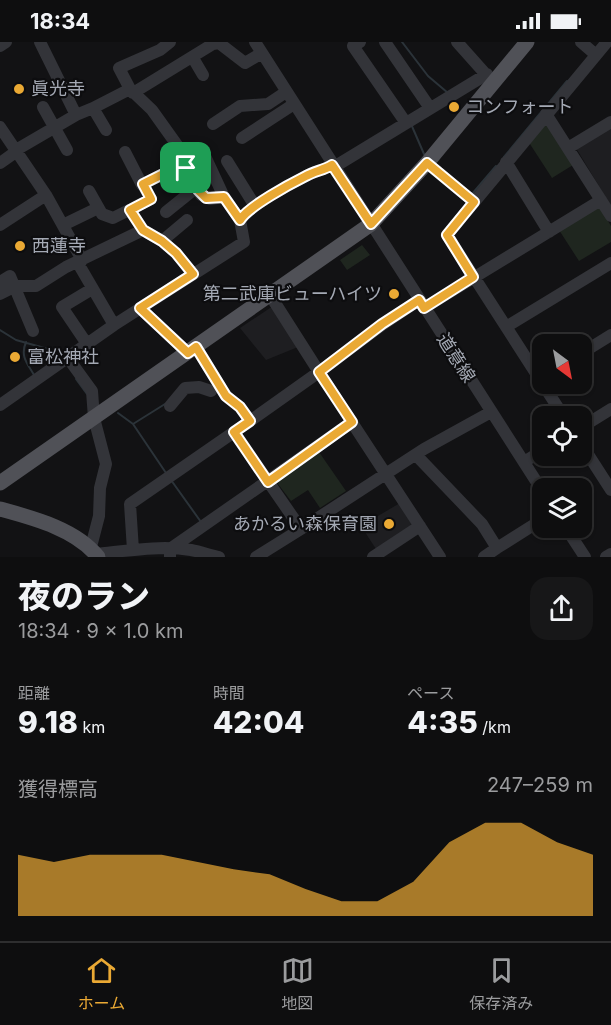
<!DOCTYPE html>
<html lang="ja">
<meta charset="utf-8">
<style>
:root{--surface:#0e0e0f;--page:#171718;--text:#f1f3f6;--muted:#9b9c9e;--line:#2e2e2f;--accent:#eaa934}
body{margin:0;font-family:Inter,"Noto Sans JP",sans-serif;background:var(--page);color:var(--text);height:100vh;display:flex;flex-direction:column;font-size:22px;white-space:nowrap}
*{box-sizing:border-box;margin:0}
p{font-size:20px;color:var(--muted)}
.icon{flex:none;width:33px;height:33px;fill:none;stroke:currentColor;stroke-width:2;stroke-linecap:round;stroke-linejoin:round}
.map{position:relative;height:515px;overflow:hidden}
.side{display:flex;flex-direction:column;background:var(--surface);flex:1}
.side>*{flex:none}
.needle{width:39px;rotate:148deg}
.fabs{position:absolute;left:532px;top:292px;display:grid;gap:12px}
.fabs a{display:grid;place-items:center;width:60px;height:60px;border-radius:12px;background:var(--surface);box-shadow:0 2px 4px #0004,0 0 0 2px var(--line);font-size:30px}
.pin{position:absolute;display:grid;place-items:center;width:51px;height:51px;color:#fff;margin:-26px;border-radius:12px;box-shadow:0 3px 9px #0006}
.round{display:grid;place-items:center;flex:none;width:63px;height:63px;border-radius:18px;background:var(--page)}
.overview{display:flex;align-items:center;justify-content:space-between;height:102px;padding:0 18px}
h1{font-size:33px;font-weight:800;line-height:45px}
.metrics{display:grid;grid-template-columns:repeat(3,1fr);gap:9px;height:102px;padding:6px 18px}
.metrics div{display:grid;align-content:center}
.metrics b{font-size:30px;font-weight:800}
.metrics small{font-size:16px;font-weight:400}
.metrics p{font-size:16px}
.chart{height:168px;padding:12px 18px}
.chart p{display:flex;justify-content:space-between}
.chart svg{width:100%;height:108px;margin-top:6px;fill:var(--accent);opacity:.7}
.status{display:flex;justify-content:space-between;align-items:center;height:42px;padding:0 30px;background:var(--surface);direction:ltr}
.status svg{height:16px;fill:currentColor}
.tab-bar{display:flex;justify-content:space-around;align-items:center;height:84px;border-top:2px solid var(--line);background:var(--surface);font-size:16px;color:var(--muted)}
.tab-bar a{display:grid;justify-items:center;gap:3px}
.tab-bar .active{color:var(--accent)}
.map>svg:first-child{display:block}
.built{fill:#1e1e21}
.green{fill:#1f261f}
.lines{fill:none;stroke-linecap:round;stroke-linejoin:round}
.stream{stroke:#2b3339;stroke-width:2}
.minor{stroke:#333439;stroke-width:12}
.major{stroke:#505157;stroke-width:15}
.route-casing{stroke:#fff;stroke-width:12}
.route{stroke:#eaa934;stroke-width:8}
.poi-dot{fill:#eaa934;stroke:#0d0d0f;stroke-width:2}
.labels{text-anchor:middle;stroke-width:4.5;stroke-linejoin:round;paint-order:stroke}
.poi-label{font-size:18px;fill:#a4a9b4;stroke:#0d0d0f;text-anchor:start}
.street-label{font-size:18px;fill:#a4a9b4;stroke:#0d0d0f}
</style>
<div class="status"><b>18:34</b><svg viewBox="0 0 49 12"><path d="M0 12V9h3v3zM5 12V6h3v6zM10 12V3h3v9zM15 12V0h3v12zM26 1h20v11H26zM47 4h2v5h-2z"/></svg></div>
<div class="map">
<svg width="611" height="515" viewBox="0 0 611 515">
<rect width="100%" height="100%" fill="#121214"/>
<path class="built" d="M611 84V164L576 106Z
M270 266H273L298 305 266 318 240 286Z
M400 461 412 479 410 485 376 507 361 484Z"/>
<path class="green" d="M543 82H548L573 123 552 136 528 99Z
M595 166 601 167 611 184V200L579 219 559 188Z
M362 203 370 213 347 228 340 218Z
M319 410 346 449 320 466 308 448 291 459 278 442 279 438Z"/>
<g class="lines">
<path class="stream" d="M402 0 428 34 448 51
M411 82 424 112
M504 115 567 39
M472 152 496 124
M0 288 16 298 48 307 60 316
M26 300C20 314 27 321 34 333
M76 337 87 352
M118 371 133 382 165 362
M133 382 166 431
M171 438 201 480"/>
<path class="minor" d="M40 0 76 73
M255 0 543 450
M360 0 353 4 406 81
M385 0 430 66
M457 0 490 37
M581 0 596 13
M0 4 6 0
M193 16 203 33
M130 47 152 68 182 110 187 118 186 126 201 153 210 157 224 155
M133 51 213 2 219 1 245 21 262 11
M43 65 67 108
M546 72 611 174
M213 82 240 64 268 62 286 50
M0 85 46 153 82 218 79 223 114 283
M106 88 93 66 130 47 119 26 160 8 170 0
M242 96 294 62
M568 106 611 80
M16 108 76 73 93 66
M125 110 142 143 163 132 186 126
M205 114 224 155 240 178
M227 119 255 164
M506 120 549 190
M0 121 17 109
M427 121 474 160
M334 125 487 32
M89 149 102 172 113 176 151 157 143 143
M130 168 143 188 162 199 176 211 193 232
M166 170 197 145
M0 183 46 153
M63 183 98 166
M162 199 187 178
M0 240 10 234 33 289
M0 252 16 244H36L66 225 143 188
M270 253 319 330 382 283 419 258
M140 266 188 311
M424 266 601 158
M506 285 611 221
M87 302 62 265 92 247
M196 305 226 354 240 365 250 379 319 330 440 515
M582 311 611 293
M68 316 92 349 94 376 106 422 100 446 99 474 92 501 88 505
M0 363 114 283 244 200 240 178C249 164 290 142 306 134 315 129 324 128 332 123
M170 364 185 346 199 345 211 349
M564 375 447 193 607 0
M582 385 611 367
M234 390 301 487 424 407 491 370
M582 403 611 448
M416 413 482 482 497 506 484 515
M524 420 543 408
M566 486 585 515
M497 506 543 477
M133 508 130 462 250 379
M95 512C126 509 160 503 191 508 201 510 210 513 219 515
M170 515V507L352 380
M256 515 301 487
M373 515 420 484
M606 515 611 512"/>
<path class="major" d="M0 441 371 182 427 121 527 0
M0 467C33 476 76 487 98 515"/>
</g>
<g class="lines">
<defs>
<path id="route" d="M427 121 474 160 447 193 473 235 424 266 419 258 382 282 319 330 352 380 268 440 234 390 250 379 240 365 226 354 196 305 188 311 140 266 193 232 176 211 162 199 143 188 130 168 151 157 143 142 163 132 186 126 198 148 206 156 224 155 240 178C249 164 290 142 306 134 315 129 324 128 332 123L371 182Z"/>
</defs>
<use href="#route" class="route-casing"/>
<use href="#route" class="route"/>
</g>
<g class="poi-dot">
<circle cx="19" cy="47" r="6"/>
<circle cx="454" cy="65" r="6"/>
<circle cx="20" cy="204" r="6"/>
<circle cx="394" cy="252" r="6"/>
<circle cx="15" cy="315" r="6"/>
<circle cx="389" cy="482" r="6"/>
</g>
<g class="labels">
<g class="poi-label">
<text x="31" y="53">眞光寺</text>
<text x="466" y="71">コンフォート</text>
<text x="32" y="210">西蓮寺</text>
<text x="382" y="258" text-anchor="end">第二武庫ビューハイツ</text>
<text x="27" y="321">富松神社</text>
<text x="377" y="488" text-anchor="end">あかるい森保育園</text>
</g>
<g class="street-label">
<text transform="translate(456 316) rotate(57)" y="6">道意線</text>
</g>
</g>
</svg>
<div class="fabs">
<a><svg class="needle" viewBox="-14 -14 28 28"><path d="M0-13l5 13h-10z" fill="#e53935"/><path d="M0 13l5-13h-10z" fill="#9b9c9e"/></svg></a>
<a><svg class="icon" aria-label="locate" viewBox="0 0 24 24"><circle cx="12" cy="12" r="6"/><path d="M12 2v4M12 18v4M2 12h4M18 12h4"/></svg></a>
<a><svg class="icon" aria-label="layers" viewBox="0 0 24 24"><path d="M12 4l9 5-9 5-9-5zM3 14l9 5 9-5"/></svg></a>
</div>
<div class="pin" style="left:186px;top:126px;background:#1e9e55"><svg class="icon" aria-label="arrive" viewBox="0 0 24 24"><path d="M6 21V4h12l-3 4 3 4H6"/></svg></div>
</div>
<section class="side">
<div class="overview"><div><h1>夜のラン</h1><p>18:34 · 9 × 1.0 km</p></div><a class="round"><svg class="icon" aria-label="share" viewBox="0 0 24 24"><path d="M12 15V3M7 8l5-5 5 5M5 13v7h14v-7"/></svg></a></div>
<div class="metrics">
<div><p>距離</p><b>9.18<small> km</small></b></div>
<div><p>時間</p><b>42:04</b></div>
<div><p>ペース</p><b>4:35<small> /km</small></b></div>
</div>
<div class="chart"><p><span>獲得標高</span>247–259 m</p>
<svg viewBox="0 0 160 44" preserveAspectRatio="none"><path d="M0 44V19L10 22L20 19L30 19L40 19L50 22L60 25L70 27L80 33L90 38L100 38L110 30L120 14L130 6L140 6L150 14L160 19V44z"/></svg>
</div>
</section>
<nav class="tab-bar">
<a class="active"><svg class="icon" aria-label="home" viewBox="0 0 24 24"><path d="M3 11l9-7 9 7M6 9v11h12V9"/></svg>ホーム</a>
<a><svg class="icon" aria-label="map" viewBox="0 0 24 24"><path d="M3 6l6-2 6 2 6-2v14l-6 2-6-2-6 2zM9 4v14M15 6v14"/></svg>地図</a>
<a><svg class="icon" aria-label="saved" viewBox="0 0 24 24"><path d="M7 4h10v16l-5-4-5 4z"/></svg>保存済み</a>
</nav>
